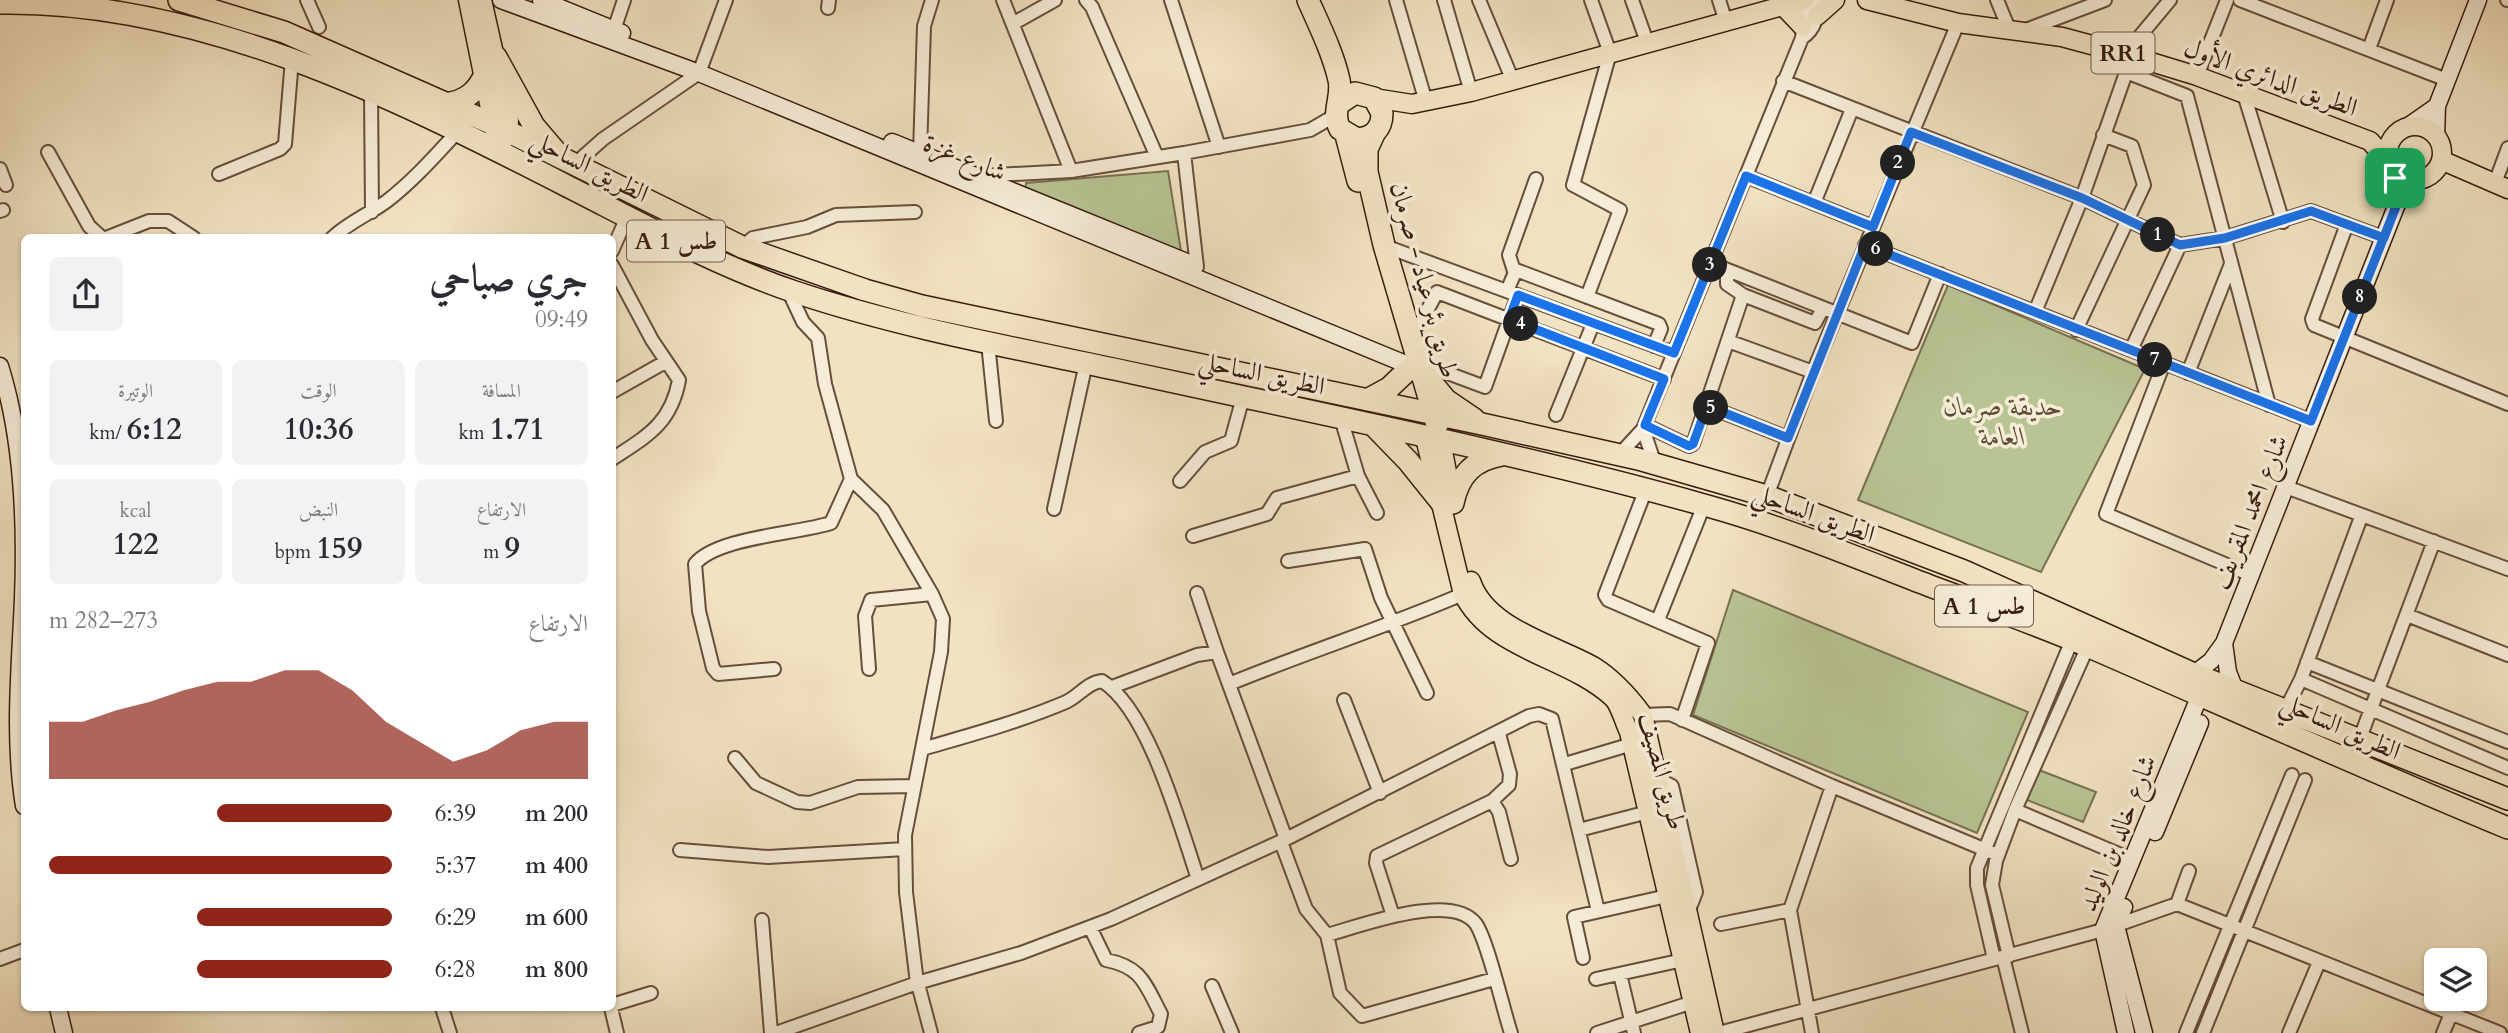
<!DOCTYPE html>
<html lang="ar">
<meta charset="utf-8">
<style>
:root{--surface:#fff;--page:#f2f2f3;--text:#2b2b33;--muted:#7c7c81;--accent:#8f2418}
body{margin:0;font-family:Cardo,Amiri,serif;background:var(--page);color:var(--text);direction:rtl;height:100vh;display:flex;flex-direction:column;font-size:26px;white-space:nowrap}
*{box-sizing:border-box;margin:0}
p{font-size:23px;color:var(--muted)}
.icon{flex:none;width:38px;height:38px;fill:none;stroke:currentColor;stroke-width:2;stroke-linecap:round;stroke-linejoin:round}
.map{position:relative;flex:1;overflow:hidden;direction:ltr}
.sheet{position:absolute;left:21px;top:234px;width:595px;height:777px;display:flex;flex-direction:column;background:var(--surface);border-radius:10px;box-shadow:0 2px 5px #0004;direction:rtl}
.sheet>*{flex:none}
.buttons{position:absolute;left:2424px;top:948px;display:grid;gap:14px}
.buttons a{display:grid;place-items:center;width:63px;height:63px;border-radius:10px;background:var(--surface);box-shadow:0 2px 5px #0004;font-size:35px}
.pin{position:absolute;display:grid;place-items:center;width:60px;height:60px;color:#fff;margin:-30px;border-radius:14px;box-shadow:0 4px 10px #0006}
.km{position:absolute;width:35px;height:35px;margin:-18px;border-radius:50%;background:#222;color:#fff;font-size:19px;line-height:35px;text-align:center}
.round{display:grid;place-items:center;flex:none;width:74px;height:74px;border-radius:10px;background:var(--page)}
.summary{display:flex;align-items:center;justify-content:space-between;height:119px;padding:0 28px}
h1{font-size:38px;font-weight:700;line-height:52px}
.metrics{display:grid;grid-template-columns:repeat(3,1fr);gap:10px;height:119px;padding:7px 28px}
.metrics div{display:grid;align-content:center;border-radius:10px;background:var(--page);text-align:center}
.metrics b{font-size:30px;font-weight:700}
.metrics small{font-size:19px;font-weight:400}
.metrics p{font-size:19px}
.chart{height:196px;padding:14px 28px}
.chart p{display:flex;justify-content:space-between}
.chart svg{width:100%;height:126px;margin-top:7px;fill:var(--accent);opacity:.7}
ul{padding:0 28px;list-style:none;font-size:23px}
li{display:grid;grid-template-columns:112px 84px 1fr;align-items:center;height:52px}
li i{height:18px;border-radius:9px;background:var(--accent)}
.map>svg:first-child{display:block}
.green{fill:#b8c494;stroke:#787051;stroke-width:2}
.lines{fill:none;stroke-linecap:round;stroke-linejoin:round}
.street-casing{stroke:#674e3b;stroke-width:16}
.secondary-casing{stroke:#391c0e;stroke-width:19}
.primary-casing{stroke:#391c0e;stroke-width:21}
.highway-casing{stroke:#391c0e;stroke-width:24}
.street{stroke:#f6ecd7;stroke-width:12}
.secondary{stroke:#f6ecd7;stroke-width:16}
.primary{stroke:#f1e2c1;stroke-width:18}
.highway{stroke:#f1e2c1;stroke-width:21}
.route-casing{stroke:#fff;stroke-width:14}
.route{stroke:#1a73e8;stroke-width:9}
.labels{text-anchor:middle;stroke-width:7;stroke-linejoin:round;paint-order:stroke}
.shield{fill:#f6ecd7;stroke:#725a4a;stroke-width:2}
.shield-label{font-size:24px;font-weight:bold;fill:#391c0e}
.street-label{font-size:26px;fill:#391c0e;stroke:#f6ecd7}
.park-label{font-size:26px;font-style:italic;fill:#5f4e36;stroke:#f6ecd7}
</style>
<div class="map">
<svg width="2508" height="1033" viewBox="0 0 2508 1033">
<rect width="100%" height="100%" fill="#f1e2c1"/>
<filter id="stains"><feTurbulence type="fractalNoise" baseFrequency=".00286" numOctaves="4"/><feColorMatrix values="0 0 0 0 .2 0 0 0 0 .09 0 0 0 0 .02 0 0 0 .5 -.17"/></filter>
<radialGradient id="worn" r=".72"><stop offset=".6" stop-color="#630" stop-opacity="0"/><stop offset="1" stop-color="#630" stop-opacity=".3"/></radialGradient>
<path class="green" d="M1168 171 1182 257 1025 193 1026 183Z
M1948 285 2145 369 2041 572 1858 500Z
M1733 590 2028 712 1977 833 1693 715Z
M2039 770 2096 792 2083 822 2027 800Z"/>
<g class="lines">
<defs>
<path id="street" d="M307 0 319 27
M1003 0 1071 171
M1086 0 1092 7 1157 157
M1171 0 1219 147
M1396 0 1426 102
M1444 0 1471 92
M1479 0 1513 81
M1632 0 1647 42
M1719 0 1726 22
M1997 0 2009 29
M2240 0 2447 80
M2507 0H2508
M828 8 829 0
M1014 23 1055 0
M614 30 624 0
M2023 31 2105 0
M1802 38C1816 29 1818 15 1817 0
M2369 49 2387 0
M2125 54 2170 0
M2126 72 2187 96 2269 405
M2197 76 2227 0
M1783 81 2082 198 2180 245 2225 238 2311 211 2384 238
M371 93 372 212
M2244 94 2283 222
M48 152 89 226 102 238
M920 153 924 26 932 0
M1184 153 1197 267
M575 164 603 139 699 73 726 0
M0 169 6 185
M219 174 280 149 285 144 292 59
M978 176 1071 171 1184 153 1310 130 1336 115
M1746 176 1873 227
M2495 183 2508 148
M1814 203 1852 109
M0 211 3 210
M2347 224 2312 319 2314 325 2508 404
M106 238 149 221H168L194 238
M332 238C349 222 368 215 387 201 413 181 435 156 458 131
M1382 245 1674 353
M1865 245 2311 421
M742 247 753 238 807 227 836 215 915 212
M612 251 627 217
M1710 263 1912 343 1940 274
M612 265 652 340 679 380C671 424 647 436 612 459
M1727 270V284L1743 295 1815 323 1823 308
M1514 271 1509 255 1536 179
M788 290 803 322 818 338 825 384 851 479 883 510 932 594 943 619 941 652 905 835 906 892 917 983
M1507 291 1516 270 1659 324 1661 329 1654 346
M1587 297 1620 210 1573 185 1610 53 1591 0
M2035 312 2082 198 2128 67
M1420 324 1437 292 1664 379
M2076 330 2144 185 2132 146 2103 135
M1728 341 1813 372
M988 343 996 421
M2131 350 2180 245
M1418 362 1485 387 1518 295
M2164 363 2106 514 2251 575
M2188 373 2231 264
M612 392 665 362
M1707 406 1788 438
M1556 415 1593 324
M1341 418 1358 476 1377 513
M1645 425 1689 446 1693 444 1743 295
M1643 429 1655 464
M1619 455 1643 429 1802 38 1806 0
M1180 481 1205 452 1231 441 1243 397
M2286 487 2508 569
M1646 489 1605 595 1608 600 1708 643 1682 720
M1767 496 1813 372 1958 23
M1054 509 1086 363
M1193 536 1267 514 1277 498 1358 476
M1288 561 1365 549 1381 598 1427 693
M1197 593 1217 652
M2407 615 2508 655
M1658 620 1704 505
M2307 662 2508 742
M774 669 718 674 713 668 699 611 695 564C717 537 797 534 831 523L851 479
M869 669 865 616 871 600 932 594
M2301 679 2508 768
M1229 684C1307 652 1386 627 1463 594
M1112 687 1197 655 1217 652 1286 839
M1344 700 1380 793
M2286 709 2301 679 2361 517
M1643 715 1670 714 1832 786 1998 855
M2360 738 2434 541
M922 749C970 735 1019 722 1066 702 1079 696 1088 682 1102 681 1149 710 1180 826 1198 879
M735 758 756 783 797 802 810 803 858 787 914 786
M1565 764 1632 744
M1655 777 1672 786 1696 892 1687 915
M1492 801 1499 812 1511 859
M2015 810 2133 860
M1579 830 1648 812
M1281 842 1306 909 1327 935C1360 926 1452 891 1476 924 1488 942 1503 1009 1511 1033
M680 850 768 857 905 849
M2177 904 2189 871
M1393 916 1376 863 1377 856 1492 801 1509 785 1510 774 1499 734
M762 920 771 1033
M1721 924 1790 910
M1090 927 1106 960C1142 967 1145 984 1161 1014L1158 1027 1139 1033
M1327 935 1340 993 1362 1016 1494 979
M2009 956 1992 885 1996 861 2015 810 2088 646
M2003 957 2022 1033
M1583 958 1574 917 1667 896
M0 959 24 950
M1994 959 1977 885V868L2072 640
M1620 974 1634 1033
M1596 979 1683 960
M918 984 931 1033
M1212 986 1232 1033
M612 1005 651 993
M442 1008 450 1033
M611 1008 617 1033
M776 1033 917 983 1021 953 1111 919 1286 839 1529 716 1539 714 1552 719 1598 911
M1597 1033 1693 1002
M1719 1033 2103 930 2177 904 2500 1033
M1812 1033 1790 910 1832 786
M2186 1033 2292 775
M2203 1033 2305 780
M2289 1033 2319 962
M2443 1033 2451 1014"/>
<path id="secondary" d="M501 0 699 73 1408 365
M541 0 622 33
M2407 127 2437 106
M2436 137 2437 106 2478 0
M892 142 1189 263
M2393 169 2397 204
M0 366C23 439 26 523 23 599 20 668 13 737 24 806
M2224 643 2228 672 2235 690
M2194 674 2211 661 2224 643 2397 204 2416 180
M2155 832 2200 723
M2124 907 2116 926 2144 1033
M58 1008 64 1033
M2126 1033 2103 930 2200 695"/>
<path id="primary" d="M468 0 495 133
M482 0 509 120 508 132 498 150
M1867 0 1958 23 2062 37 2125 54 2197 76 2370 141 2390 164
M1784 7 1803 27
M1817 16 1835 0
M1374 98 1412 104 1471 92 1804 0
M2388 153a27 27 0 1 1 54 0a27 27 0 1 1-54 0Z
M2441 160 2508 189
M1425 438 1463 594C1492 652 1568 656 1613 698 1620 705 1624 722 1629 732L1700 1033
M1441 441 1453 503
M1471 581C1486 628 1554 644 1593 666 1614 679 1629 696 1643 715L1715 1033"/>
<path id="highway" d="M179 0 284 32 495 125 742 247 865 290 922 306 1482 424 1638 459 1767 496 1964 571 2194 674 2508 799
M1308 0C1319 25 1333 53 1339 80 1343 97 1331 113 1340 129L1357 139C1373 138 1382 129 1382 113L1374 98 1355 93 1340 103
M0 3C200 0 391 96 565 185 640 223 715 265 795 292 900 327 1010 347 1119 370 1314 413 1511 451 1704 505 1781 526 1855 557 1930 586 1984 606 2039 625 2092 648 2230 708 2368 770 2508 828
M496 57 534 126 557 153
M444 104C464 102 477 93 485 74
M1374 134 1367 149V172L1384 245 1437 425
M1346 135 1358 181
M1426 376 1446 400 1474 419
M1367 400 1389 388 1409 369
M1375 427 1408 461 1441 502
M1453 503C1459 475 1473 460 1502 455"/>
</defs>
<use href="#street" class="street-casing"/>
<use href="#secondary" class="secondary-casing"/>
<use href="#primary" class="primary-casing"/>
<use href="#highway" class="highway-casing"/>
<use href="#street" class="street"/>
<use href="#secondary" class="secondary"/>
<use href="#primary" class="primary"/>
<use href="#highway" class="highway"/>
</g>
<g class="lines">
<defs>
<path id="route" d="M2395 178 2397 204 2384 238 2311 211 2225 238 2180 245 2082 198 1911 132 1873 227 1746 176 1674 353 1518 295 1509 319 1664 379 1645 425 1689 446 1693 444 1707 406 1788 438 1865 245 2311 421 2397 204 2416 180 2399 175 2393 169 2395 178"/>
</defs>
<use href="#route" class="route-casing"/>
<use href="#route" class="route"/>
</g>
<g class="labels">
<g class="shield">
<rect x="2091.5" y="32.5" width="63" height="41" rx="5"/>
<rect x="627" y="220.5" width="98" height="41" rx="5"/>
<rect x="1935" y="585.5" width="98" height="41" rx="5"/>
</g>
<g class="shield-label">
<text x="2123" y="61">RR1</text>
<text x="676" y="249">A 1 طس</text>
<text x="1984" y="614">A 1 طس</text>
</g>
<g class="street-label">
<text transform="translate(2271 77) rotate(20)" y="9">الطريق الدائري الأول</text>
<text transform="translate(965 157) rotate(22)" y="9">شارع غزة</text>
<text transform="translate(590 166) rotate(27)" y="9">الطريق الساحلي</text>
<text transform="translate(1425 280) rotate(75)" y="9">طريق بئر عياد - صرمان</text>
<text transform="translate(1262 373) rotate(12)" y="9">الطريق الساحلي</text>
<text transform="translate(2249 512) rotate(-68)" y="9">شارع امحمد المقريف</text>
<text transform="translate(1814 513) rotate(20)" y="9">الطريق الساحلي</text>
<text transform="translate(2341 726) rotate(24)" y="9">الطريق الساحلي</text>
<text transform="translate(1663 771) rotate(75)" y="9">طريق المصيف</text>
<text transform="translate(2117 833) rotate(-68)" y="9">شارع خالد بن الوليد</text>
</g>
<g class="park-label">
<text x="2003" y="415">حديقة صرمان<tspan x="2003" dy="30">العامة</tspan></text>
</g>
</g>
<rect width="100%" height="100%" filter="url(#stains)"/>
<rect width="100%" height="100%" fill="url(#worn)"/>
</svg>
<div class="buttons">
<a><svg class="icon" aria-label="layers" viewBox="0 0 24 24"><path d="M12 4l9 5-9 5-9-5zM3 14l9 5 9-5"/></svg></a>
</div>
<div class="pin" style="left:2395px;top:178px;background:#1e9e55"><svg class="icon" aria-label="arrive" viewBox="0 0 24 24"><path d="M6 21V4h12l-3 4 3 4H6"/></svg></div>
<b class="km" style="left:2158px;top:235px">1</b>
<b class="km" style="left:1898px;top:163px">2</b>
<b class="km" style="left:1710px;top:265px">3</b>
<b class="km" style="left:1521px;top:324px">4</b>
<b class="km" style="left:1711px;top:408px">5</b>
<b class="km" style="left:1876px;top:249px">6</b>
<b class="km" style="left:2155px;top:360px">7</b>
<b class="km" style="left:2360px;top:297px">8</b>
<section class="sheet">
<div class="summary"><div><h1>جري صباحي</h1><p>09:49</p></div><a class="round"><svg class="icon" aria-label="share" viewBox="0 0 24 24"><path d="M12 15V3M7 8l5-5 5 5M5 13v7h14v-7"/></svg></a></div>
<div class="metrics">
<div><p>المسافة</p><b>1.71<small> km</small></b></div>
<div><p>الوقت</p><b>10:36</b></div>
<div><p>الوتيرة</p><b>6:12<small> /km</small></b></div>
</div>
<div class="metrics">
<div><p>الارتفاع</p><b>9<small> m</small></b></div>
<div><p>النبض</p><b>159<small> bpm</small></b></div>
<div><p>kcal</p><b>122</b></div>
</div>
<div class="chart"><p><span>الارتفاع</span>273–282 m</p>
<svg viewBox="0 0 160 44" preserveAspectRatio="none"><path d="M0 44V24L10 24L20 20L30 17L40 13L50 10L60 10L70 6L80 6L90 13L100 24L110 31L120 38L130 34L140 27L150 24L160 24V44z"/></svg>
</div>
<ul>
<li><b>200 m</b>6:39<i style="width:51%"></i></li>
<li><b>400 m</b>5:37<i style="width:100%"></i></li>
<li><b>600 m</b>6:29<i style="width:57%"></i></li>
<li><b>800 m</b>6:28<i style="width:57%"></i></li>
</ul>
</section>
</div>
